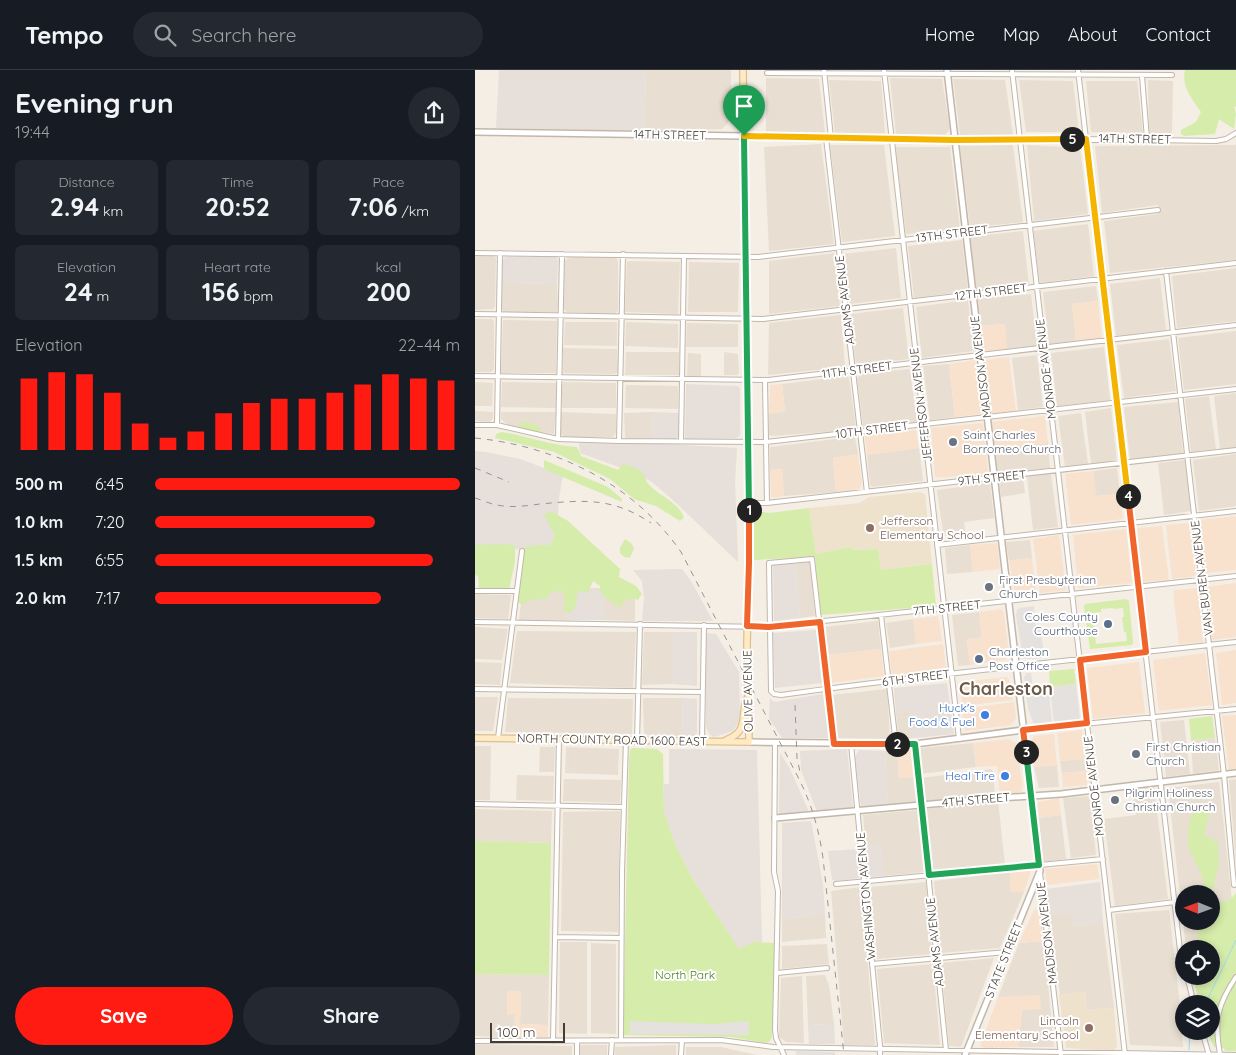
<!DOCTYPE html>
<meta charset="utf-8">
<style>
:root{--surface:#171b24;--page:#242831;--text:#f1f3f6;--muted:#9ea1a6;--line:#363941;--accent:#ff1b11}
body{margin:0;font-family:Quicksand,sans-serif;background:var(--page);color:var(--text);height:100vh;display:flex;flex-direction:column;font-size:19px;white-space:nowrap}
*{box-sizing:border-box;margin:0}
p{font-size:16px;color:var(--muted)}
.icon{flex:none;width:28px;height:28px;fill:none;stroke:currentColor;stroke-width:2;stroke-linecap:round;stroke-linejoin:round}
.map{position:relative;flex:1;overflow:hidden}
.panel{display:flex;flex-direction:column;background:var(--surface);width:475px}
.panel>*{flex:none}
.needle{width:32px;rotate:271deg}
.fabs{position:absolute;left:700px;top:815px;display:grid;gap:10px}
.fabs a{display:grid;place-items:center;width:45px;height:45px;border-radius:50%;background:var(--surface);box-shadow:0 2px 8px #0003;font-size:25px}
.scale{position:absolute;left:15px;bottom:12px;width:75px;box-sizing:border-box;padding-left:5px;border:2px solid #473d34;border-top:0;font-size:14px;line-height:18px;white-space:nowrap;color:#473d34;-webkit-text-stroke:4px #fff;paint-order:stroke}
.pin{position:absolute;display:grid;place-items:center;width:42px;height:42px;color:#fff;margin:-51px -21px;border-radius:50% 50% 50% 0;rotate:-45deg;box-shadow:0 0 5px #0007}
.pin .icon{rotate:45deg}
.km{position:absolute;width:25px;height:25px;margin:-12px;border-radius:50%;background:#222;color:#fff;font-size:14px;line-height:25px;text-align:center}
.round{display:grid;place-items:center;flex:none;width:52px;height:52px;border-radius:26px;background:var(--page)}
.head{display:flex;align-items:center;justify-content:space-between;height:85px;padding:0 15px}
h1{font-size:28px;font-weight:800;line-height:38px}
.figures{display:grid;grid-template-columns:repeat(3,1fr);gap:8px;height:85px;padding:5px 15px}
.figures div{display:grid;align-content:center;border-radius:8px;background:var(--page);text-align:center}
.figures b{font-size:25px;font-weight:800}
.figures small{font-size:14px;font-weight:400}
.figures p{font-size:14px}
.chart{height:140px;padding:10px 15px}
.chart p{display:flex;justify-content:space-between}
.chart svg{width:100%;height:90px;margin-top:5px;stroke:var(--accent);stroke-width:6}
.button{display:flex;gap:10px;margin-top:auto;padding:10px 15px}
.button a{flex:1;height:58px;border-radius:30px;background:var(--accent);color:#fff;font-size:20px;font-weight:800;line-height:58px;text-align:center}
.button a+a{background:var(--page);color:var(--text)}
ul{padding:0 15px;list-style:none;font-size:16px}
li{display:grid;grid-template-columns:80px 60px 1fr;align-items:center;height:38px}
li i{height:12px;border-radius:6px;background:var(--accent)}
header{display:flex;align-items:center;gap:30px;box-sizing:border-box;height:70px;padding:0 25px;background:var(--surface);border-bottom:1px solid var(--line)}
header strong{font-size:24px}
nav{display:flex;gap:28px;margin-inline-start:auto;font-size:18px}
.search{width:350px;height:45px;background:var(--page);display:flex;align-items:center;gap:12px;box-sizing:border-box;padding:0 18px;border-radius:28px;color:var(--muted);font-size:19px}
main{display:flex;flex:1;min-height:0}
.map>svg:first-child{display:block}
.residential{fill:#e8dfd2}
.commercial{fill:#f8e2ce}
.industrial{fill:#e6dfda}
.education{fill:#efe2cd}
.green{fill:#d5ecaa;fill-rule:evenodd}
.parking{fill:#e4e1de}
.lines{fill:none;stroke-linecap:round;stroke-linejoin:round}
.stream{stroke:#9bdbf7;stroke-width:1}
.minor-casing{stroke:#c3b7aa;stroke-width:6}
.tertiary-casing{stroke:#c3b7aa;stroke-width:8}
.secondary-casing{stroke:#dcc092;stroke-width:8}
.minor{stroke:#fff;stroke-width:4}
.tertiary{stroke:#fff;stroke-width:5}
.secondary{stroke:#ffeac4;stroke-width:5.5}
.rail{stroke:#959595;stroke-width:1;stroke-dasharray:6 6;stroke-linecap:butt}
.split-1-casing{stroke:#fff;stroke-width:10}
.split-2-casing{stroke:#fff;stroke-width:10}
.split-3-casing{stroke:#fff;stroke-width:10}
.split-4-casing{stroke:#fff;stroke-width:10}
.split-5-casing{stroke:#fff;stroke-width:10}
.split-6-casing{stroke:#fff;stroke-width:10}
.split-1{stroke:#22a559;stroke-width:6}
.split-2{stroke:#f0652b;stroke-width:6}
.split-3{stroke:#22a559;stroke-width:6}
.split-4{stroke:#f0652b;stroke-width:6}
.split-5{stroke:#f5b400;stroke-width:6}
.split-6{stroke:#f5b400;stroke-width:6}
.worship-dot{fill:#6b7280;stroke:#fff;stroke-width:2}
.education-dot{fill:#8d6e63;stroke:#fff;stroke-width:2}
.service-dot{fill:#5c6f8a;stroke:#fff;stroke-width:2}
.shop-dot{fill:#3f7fe0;stroke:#fff;stroke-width:2}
.labels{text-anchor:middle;stroke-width:4;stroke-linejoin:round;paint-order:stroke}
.street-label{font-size:12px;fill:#473d34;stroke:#fff}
.worship-label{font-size:12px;fill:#5b616d;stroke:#fff;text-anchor:start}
.education-label{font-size:12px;fill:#785e54;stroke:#fff;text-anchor:start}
.service-label{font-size:12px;fill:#4e5e75;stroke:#fff;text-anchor:end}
.shop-label{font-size:12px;fill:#366cbe;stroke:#fff;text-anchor:end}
.park-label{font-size:12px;fill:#4f7e22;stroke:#fff}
.district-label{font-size:18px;font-weight:bold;fill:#6b5a4a;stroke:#fff}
</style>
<header>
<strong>Tempo</strong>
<div class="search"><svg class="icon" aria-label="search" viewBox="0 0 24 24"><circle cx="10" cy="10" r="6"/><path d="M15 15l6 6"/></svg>Search here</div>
<nav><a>Home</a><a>Map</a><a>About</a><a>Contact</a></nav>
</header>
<main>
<section class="panel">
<div class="head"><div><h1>Evening run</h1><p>19:44</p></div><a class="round"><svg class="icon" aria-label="share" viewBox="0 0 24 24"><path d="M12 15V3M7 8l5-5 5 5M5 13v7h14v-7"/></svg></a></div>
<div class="figures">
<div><p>Distance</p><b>2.94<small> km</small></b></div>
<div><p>Time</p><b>20:52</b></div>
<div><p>Pace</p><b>7:06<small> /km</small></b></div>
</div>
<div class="figures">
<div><p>Elevation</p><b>24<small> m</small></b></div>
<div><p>Heart rate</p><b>156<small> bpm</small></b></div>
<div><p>kcal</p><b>200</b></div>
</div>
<div class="chart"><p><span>Elevation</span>22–44 m</p>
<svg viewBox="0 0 160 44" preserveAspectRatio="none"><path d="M5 44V9M15 44V6M25 44V7M35 44V16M45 44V31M55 44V38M65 44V35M75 44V26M85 44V21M95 44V19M105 44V19M115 44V16M125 44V12M135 44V7M145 44V9M155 44V10"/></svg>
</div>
<ul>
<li><b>500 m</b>6:45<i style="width:100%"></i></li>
<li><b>1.0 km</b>7:20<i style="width:72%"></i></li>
<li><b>1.5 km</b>6:55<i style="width:91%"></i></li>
<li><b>2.0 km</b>7:17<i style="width:74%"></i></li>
</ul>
<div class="button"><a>Save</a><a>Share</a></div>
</section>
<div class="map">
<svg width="761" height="985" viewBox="0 0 761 985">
<rect width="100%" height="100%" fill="#f4eee5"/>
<path class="residential" d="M171 0H256V44L253 53 247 59 169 61Z
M291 8 344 9 350 63H291Z
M415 8 467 9 475 59 470 65H421Z
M478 9 530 10 538 65H485Z
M354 10 406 11 410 64H360Z
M544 10 598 11 604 62H551Z
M673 10 698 11 697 64H674Z
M611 11H662L668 63 616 62Z
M346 74 359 174 294 181 289 77Z
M761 74V190L635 203 629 151 683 144V135L627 143 620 76 760 75Z
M355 75H409L420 166 367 172Z
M538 75 548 152 495 158 485 76Z
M552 75 605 78 613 144 559 151Z
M420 77H475L485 159 431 164Z
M613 154 619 206 565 213 558 161Z
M548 161 554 214 501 220 495 167Z
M487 170 493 221 439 228 433 176Z
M421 178 426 228 374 234 368 184Z
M359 183 365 236 294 244V191Z
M0 186H19L21 188 20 236 18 239 0 240Z
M95 187H141L143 192V240L140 244 92 242 88 239 89 191Z
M152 191 205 192 203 244 150 242Z
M214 192 264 193 263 242H213Z
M761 198V251L702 258 697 206Z
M685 208 691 260 641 266 635 214Z
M27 213 82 214 83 240 82 242H29L27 239Z
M621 216 623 231 597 234 601 271 574 274 568 222Z
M556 224 562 276 532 279 529 254 506 256 503 229Z
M493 230 499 281 447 288 441 237Z
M428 238 434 289 381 295 375 244Z
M366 245 370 297 293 305 294 253Z
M0 249H17L19 252V299L16 302H0Z
M28 250 82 251 81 303H26Z
M90 252H142V276L89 275Z
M151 252 203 254V278L150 276Z
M212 253 263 254V277H211Z
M761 261V314L709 320 703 268Z
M694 269 701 321 649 328 642 275Z
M629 277 635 330 582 336 576 283Z
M88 278 142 279 143 302 140 304 88 303Z
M151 282H204V305H150Z
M249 282 263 284 264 303 262 305H249Z
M213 283 226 284V306H212Z
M562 285 568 337 543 340 537 288Z
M474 294 480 347 455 350 448 296Z
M435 299 442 352 391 358 388 356 382 308 386 304Z
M372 306 374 308 381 358 379 360 297 366 294 365V344L310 341 307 314Z
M0 312 18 313 17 336H0Z
M27 312 81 313V338L26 337Z
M89 312 141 313V338H87V314Z
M151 315 203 316V339L150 338Z
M761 323V377L745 380 739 326Z
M734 326 741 379 716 382 710 329Z
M703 332 708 384 655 390 649 337Z
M636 338 642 391 616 394 610 342Z
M0 341 18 342V348L15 352 0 351Z
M26 342H81L79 364 34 356 26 349Z
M86 342 141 344V363L138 367H89L86 364Z
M178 342 177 368 151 369 150 366 149 343Z
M606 343 613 394 590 397 583 346Z
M377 367 380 368 383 384 358 388 361 422 309 426 307 399 295 400V377Z
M573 373 575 398 523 404 520 379Z
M444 378 448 411 397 417 395 415 392 385Z
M761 384V436L724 441 718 390Z
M710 390 716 441 689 445 683 393Z
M642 398 645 424 620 426 618 401Z
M576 404 583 457 558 460 552 407Z
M548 408 550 423 526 427 524 412Z
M515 413 519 448 489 452 491 466 469 469 462 420Z
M555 470 557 488 534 491 531 472Z
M495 475 498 502 472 504 470 478Z
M335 491 340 546 325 548 321 492Z
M48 517 93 518 91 550H44Z
M0 524 36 525 33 549 0 548Z
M131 524 160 525V551L131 550Z
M504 542 507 568 492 570 495 595 483 596 477 545Z
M438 549 441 574 415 578 411 553Z
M403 551 406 579 352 585 349 557Z
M0 557 33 559 27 590 0 589Z
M42 561 161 562 158 618 35 613Z
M169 562H196V614L167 615Z
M0 592 27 593 25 615 0 614Z
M412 619 415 669 362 668 356 625Z
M0 627H23L18 661H0Z
M33 628 158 629 157 664 30 662Z
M168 628H207L208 666 173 665 169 663Z
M435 641 439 668 424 670 421 643Z
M709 650 715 704 691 707 685 652Z
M740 668 744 700 718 704 716 670Z
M498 673 501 697 445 704 444 682 446 678Z
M0 676H16L15 730H0Z
M65 677H80L79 702H64Z
M91 677 144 679 143 705 90 703Z
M410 681H422L424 708 438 707 441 732 413 735Z
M610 689 611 701 587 703 585 691Z
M582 695 584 717 564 718 559 697Z
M516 699 518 701 520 725 448 731 446 708Z
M42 705 79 706 78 731 41 730Z
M89 709 146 710 145 733 88 731Z
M761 709V792L754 710Z
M744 712 757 830 736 833V824H709V851H736L739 861 734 879H711L693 718Z
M679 717 693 829 640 836 629 749 661 745 658 720Z
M615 726 621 785 596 788 588 728Z
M523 730 530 795 456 801 450 739Z
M0 739 77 741 76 773 0 771Z
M444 740 449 802 409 806 406 775 391 776 388 745Z
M145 741 143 862 86 861 88 742Z
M586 745 591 789 568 792 564 748Z
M535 802 536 822H549L525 878 466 883 459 811Z
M451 812 457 884 402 889 395 817Z
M386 817 400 975H369L356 821Z
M694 840 707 953 708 977 655 975 640 844Z
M597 843 599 856 628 853 639 938 612 940 610 922 585 925 575 845Z
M350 844 351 868 307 872V849Z
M569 871 579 977H543L547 940 523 927 544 873Z
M85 872H112V964L84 963Z
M116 873 141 874V964L116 963Z
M352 874 354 894 307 899V876Z
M519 888 486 977 474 976 466 893Z
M458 894 465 975 409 973 402 899Z
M0 904 74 905 73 955 45 954 46 921H33L32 945H40L39 968 0 966Z
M350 905 354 915 359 954 333 955 331 906Z
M327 906 329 973 311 972 304 967 306 908Z
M0 974 97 976V985H0Z
M105 975H132V985H105Z
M201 975V985H140V977Z
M211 977H246L282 985H211Z"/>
<path class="commercial" d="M623 231 627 268 601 271 597 234Z
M530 254 532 279 509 282 506 256Z
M534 287 541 341 516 343 510 290Z
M500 290 507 341 504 344 480 347 474 294Z
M307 314 310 341 294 344 295 318 296 315Z
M570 346 573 373 520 379 517 352Z
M508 353 513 401 510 403 464 408 460 406 456 358Z
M441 360 444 378 392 385 390 366Z
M383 384 387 414 384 419 361 422 358 388Z
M307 399 309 426 298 428 296 427 295 400Z
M618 401 621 426 645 424 648 449 596 455 590 404Z
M761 446V500L730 503 723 450Z
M715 453 721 506 697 509 691 455Z
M687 456 694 510 668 512 662 458Z
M651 459 657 513 603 518 598 465Z
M584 465 591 520 565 523 558 469Z
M522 473 525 499 498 502 495 475Z
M557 488 561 524 544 526 540 524 534 491Z
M761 513V567L737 570 731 517Z
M723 518 728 572 704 574 698 520Z
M526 539 529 543 534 585 530 590 495 595 492 569 507 567 504 542Z
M463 546 467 571 441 574 438 549Z
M468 574 471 599 417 605 414 581Z
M406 579 409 606 355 613 352 585Z
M761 580V633L747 635 741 583Z
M730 583 737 635 684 641 678 590Z
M664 592 670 643 618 649 612 598Z
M531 607 534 609 538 630 487 636 486 612Z
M539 632 541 648 536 655 490 661 487 639Z
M761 645V700L754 701 747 646Z
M607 660 610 689 585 691 582 663Z
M579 664 582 695 559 697 556 671 559 666Z
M533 669 541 673 548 717 546 722 542 723 525 725 522 696 501 697 498 673Z
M436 680 438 707 424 708 422 681Z
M611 701 612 715 588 717 587 703Z
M584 728 586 745 564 748 562 735 564 732Z
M622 794 624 809 572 815 570 799Z
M556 801 549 822H535V802Z
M566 838 569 871 544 873 559 840Z
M32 921H46L45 954 73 955V969L39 968 40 945H32Z
M565 925 566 939 547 940 543 977 510 978 505 976 523 927Z"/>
<path class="industrial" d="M24 0H171L169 61 21 58Z
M80 186 83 190 82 214 27 213V190L31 187Z
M211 314 262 316 265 318V366L261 368 211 369 210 367Z
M178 342 204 343V366L200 369 177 368Z
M104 373 188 374 262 378 260 412 263 492 199 431 177 412 155 401 105 383Z
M0 381 11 382 45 389 88 405 84 428 81 481 0 477Z
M321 492 325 548 299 551 298 495Z
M207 499 216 511 238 551H167L169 528 167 511 158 500Z
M93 518H131V550H91Z
M342 560 347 613 300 618 298 563Z
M196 562H222V616L196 614Z
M231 563 241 564 264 602 265 643 263 653 258 661 239 667 234 664 231 656Z
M472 613 479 664 439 668 435 641 421 643 419 618Z
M348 624 354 668H307L294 648 295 628 299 632Z
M207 628 222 629V663L219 666H208Z
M194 679 282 680 287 872H278L264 880 216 806 200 774 189 742V714H194Z
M372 679 378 737 342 742 326 700 325 681Z
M384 680 410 681 413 735 386 737 380 687Z
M305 683 314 697 334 742 304 744Z
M336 751 348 814 350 844 307 849V753Z
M406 774 409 806 393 807 391 776Z
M382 779 384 808 360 811 357 809 353 781Z
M625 812 628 853 599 856 597 843 575 845 571 819Z
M359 954 360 974H334L333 955Z"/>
<path class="education" d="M445 422 450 424 457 494 406 500 403 479 376 480V477L341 484 334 438 385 433 394 427Z
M610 922 612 940 639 938 642 976 639 981 591 978 584 925Z"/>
<path class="green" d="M710 0H761V37L759 36 761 44 759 59 744 49 740 64 709 66 706 64V60L721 52 726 42C717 29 706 16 710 0Z
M46 352 57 353 66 358 65 363 44 358V355Z
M27 362C52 366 77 376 102 377L106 386 143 400 148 394 161 398 169 404C172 424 201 426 209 448L205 451 181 436 159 429 135 409 79 382 20 368 21 364Z
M69 390 133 417 147 429V432L69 399Z
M334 438 341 484 376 477 377 480 403 479 406 500 457 494 461 536 346 545 340 487 279 490V445L281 441 295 443Z
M76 441 93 451 145 499 144 507 161 516 167 524 163 530 158 528 149 531 145 538C136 529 125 530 125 516L118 511 113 523 103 521 101 535 95 544 88 540 90 531 87 520 74 523 71 530C61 528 55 529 47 535L43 532 49 478 61 475H75L80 465 69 445Z
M150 469 156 473 159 478 155 488 149 487 145 483V478Z
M24 474 40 475V492L34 519 27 522 3 521 4 514 3 506 0 505V475Z
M651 529 654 531 658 572 657 575 615 579 609 536 610 534ZM638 538V539L648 538 649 547H647L649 562H651L652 571 621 574 617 543 626 542V539Z
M599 599 601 614 575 617 574 601Z
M737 646 740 668 716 670 714 649Z
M157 678 182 679 188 684 189 742 200 774 216 806 264 879 278 872 300 873 298 954 297 967 294 972 290 973 256 967 148 965 154 693 155 680Z
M720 734H735L736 737 729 765 743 773 744 794 736 826V824H728C732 807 720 794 715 780 710 765 716 748 720 734Z
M0 771 76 773 74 905 0 904Z
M761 823V981H750L749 978 739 977 732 961H736V934H725L717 906H736V879H722L723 851H736V828L740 832 755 830Z"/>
<path class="parking" d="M559 536 561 560H566L569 588 553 589 548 588 541 545 542 540 545 538Z
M552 603H556L559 625 574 624 577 653 559 655 553 639 549 607Z
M601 614 605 650 579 653 575 617Z
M155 951 239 954 274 951V965L155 964Z
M321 981 360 982V985H321Z"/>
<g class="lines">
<path class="stream" d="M733 934 734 926 761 870
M714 980 715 961"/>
<defs>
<path id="minor" d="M349 0 356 68
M409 0 484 669
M537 0 650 985
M603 0 705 880 709 894
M292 3 697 5
M667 6 672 69
M269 66 480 70 544 68 741 71 751 69 761 63
M351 68 392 422
M0 183 283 187 683 140
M691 201 749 705 759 815
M0 244 288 249 761 193
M0 306 293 310 761 255
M290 310 292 433
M0 355H22L83 369 144 371 291 372 761 319
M22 355 25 183
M83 369 87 184
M144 371 148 184
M206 371 209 186
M273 433H292L761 380
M462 475 761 441
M0 521H41
M406 545 421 675
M0 552 294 557 761 506
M0 619 228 622
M548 660 761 639
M23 668 47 481
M162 670 165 554
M227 671 229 555
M300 673 299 802 303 821 300 959 301 968 309 985
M359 674 353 620 352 619 337 489 294 493 296 621 299 624 306 625C457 604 609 589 761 572
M376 674 405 976V985
M440 674 471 980
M0 734 149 737
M565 803 586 985
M361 814 628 789
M634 840 700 832
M80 867 146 868
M397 894 532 882
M302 903 352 898
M712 906 719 934
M727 961 734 985
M146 970 147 802 151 670
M0 971 246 970 298 977 761 985
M78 971 84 669
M745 984C739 951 742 935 761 907
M102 985V971
M136 985 137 970
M206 985 207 970"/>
<path id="tertiary" d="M472 0 565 801 490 985
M0 62 269 66
M274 672 440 674 548 660
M300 748 524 728 586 724 761 703"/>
<path id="secondary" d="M0 668 274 672 272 575 274 478 268 0
M251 670C273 662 266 648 271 630"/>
</defs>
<use href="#minor" class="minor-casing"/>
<use href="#tertiary" class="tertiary-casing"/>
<use href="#secondary" class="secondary-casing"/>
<use href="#minor" class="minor"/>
<use href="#tertiary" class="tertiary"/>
<use href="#secondary" class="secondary"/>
<path class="rail" d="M0 368C81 376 159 414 206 482L324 709C337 735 344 760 348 788L369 985
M0 398 34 412
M0 428C7 430 15 434 22 435 35 438 51 436 65 434 109 430 137 427 176 453
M320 635 322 688 325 702"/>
</g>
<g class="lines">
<defs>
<path id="split-1" d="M269 66 274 440"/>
<path id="split-2" d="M274 440V493L272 556 294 557 345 552 359 674H422"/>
<path id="split-3" d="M422 674H440L454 805 564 795 551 682"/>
<path id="split-4" d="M551 682 548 660 612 653 605 590 671 582 653 426"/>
<path id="split-5" d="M597 69H611L653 426"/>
<path id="split-6" d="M269 66 480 70 597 69"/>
</defs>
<use href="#split-1" class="split-1-casing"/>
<use href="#split-2" class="split-2-casing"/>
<use href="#split-3" class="split-3-casing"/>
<use href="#split-4" class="split-4-casing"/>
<use href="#split-5" class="split-5-casing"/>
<use href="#split-6" class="split-6-casing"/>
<use href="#split-1" class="split-1"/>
<use href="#split-2" class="split-2"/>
<use href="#split-3" class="split-3"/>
<use href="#split-4" class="split-4"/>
<use href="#split-5" class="split-5"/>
<use href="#split-6" class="split-6"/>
</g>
<g class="worship-dot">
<circle cx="478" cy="372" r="5"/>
<circle cx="514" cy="517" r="5"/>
<circle cx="661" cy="684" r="5"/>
<circle cx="640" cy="730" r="5"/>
</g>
<g class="education-dot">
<circle cx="395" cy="458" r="5"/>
<circle cx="614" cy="958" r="5"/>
</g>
<g class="service-dot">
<circle cx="633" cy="554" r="5"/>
<circle cx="504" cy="589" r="5"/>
</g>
<g class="shop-dot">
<circle cx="510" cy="645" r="5"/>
<circle cx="530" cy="706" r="5"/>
</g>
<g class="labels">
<g class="street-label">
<text transform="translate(195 65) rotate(1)" y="4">14TH STREET</text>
<text transform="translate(660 69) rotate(1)" y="4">14TH STREET</text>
<text transform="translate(477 164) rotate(-7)" y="4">13TH STREET</text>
<text transform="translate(516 222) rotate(-7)" y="4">12TH STREET</text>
<text transform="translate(370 230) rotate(-97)" y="4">ADAMS AVENUE</text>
<text transform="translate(506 297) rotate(-97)" y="4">MADISON AVENUE</text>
<text transform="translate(571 299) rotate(-97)" y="4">MONROE AVENUE</text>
<text transform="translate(382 300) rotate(-7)" y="4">11TH STREET</text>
<text transform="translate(446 335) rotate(-97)" y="4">JEFFERSON AVENUE</text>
<text transform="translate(397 360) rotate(-7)" y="4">10TH STREET</text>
<text transform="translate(517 408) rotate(-6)" y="4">9TH STREET</text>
<text transform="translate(727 508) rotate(-97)" y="4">VAN BUREN AVENUE</text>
<text transform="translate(472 538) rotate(-6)" y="4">7TH STREET</text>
<text transform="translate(441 608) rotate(-7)" y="4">6TH STREET</text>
<text transform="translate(273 621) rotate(-91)" y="4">OLIVE AVENUE</text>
<text transform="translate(137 670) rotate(1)" y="4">NORTH COUNTY ROAD 1600 EAST</text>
<text transform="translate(619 716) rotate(-97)" y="4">MONROE AVENUE</text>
<text transform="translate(501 730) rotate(-5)" y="4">4TH STREET</text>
<text transform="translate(391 826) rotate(-95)" y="4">WASHINGTON AVENUE</text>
<text transform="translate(572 863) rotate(-97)" y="4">MADISON AVENUE</text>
<text transform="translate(460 872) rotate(-96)" y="4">ADAMS AVENUE</text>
<text transform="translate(529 890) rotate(-68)" y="4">STATE STREET</text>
</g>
<g class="worship-label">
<text x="488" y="369">Saint Charles<tspan x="488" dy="14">Borromeo Church</tspan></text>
<text x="524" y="514">First Presbyterian<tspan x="524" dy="14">Church</tspan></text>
<text x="671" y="681">First Christian<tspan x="671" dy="14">Church</tspan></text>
<text x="650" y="727">Pilgrim Holiness<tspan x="650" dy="14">Christian Church</tspan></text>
</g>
<g class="education-label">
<text x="405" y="455">Jefferson<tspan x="405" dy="14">Elementary School</tspan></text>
<text x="604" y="955" text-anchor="end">Lincoln<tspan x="604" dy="14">Elementary School</tspan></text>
</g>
<g class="service-label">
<text x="623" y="551">Coles County<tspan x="623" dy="14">Courthouse</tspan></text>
<text x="514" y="586" text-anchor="start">Charleston<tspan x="514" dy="14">Post Office</tspan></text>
</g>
<g class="shop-label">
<text x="500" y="642">Huck's<tspan x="500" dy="14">Food &amp; Fuel</tspan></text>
<text x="520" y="710">Heal Tire</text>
</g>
<g class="park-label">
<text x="210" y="909">North Park</text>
</g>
<g class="district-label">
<text x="531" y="625">Charleston</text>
</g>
</g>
</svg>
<div class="fabs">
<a><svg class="needle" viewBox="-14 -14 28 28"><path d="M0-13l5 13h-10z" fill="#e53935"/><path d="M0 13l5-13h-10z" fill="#9ea1a6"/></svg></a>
<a><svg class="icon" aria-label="locate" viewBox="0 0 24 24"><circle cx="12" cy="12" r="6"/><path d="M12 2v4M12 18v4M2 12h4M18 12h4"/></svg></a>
<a><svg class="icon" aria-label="layers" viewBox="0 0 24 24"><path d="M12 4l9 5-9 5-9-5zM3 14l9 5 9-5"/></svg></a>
</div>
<div class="scale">100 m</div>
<div class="pin" style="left:269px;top:66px;background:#1e9e55"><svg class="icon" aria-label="arrive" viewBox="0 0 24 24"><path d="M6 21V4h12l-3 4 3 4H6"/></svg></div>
<b class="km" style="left:274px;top:440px">1</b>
<b class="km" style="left:422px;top:674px">2</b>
<b class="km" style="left:551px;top:682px">3</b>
<b class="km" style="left:653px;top:426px">4</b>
<b class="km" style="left:597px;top:69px">5</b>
</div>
</main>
